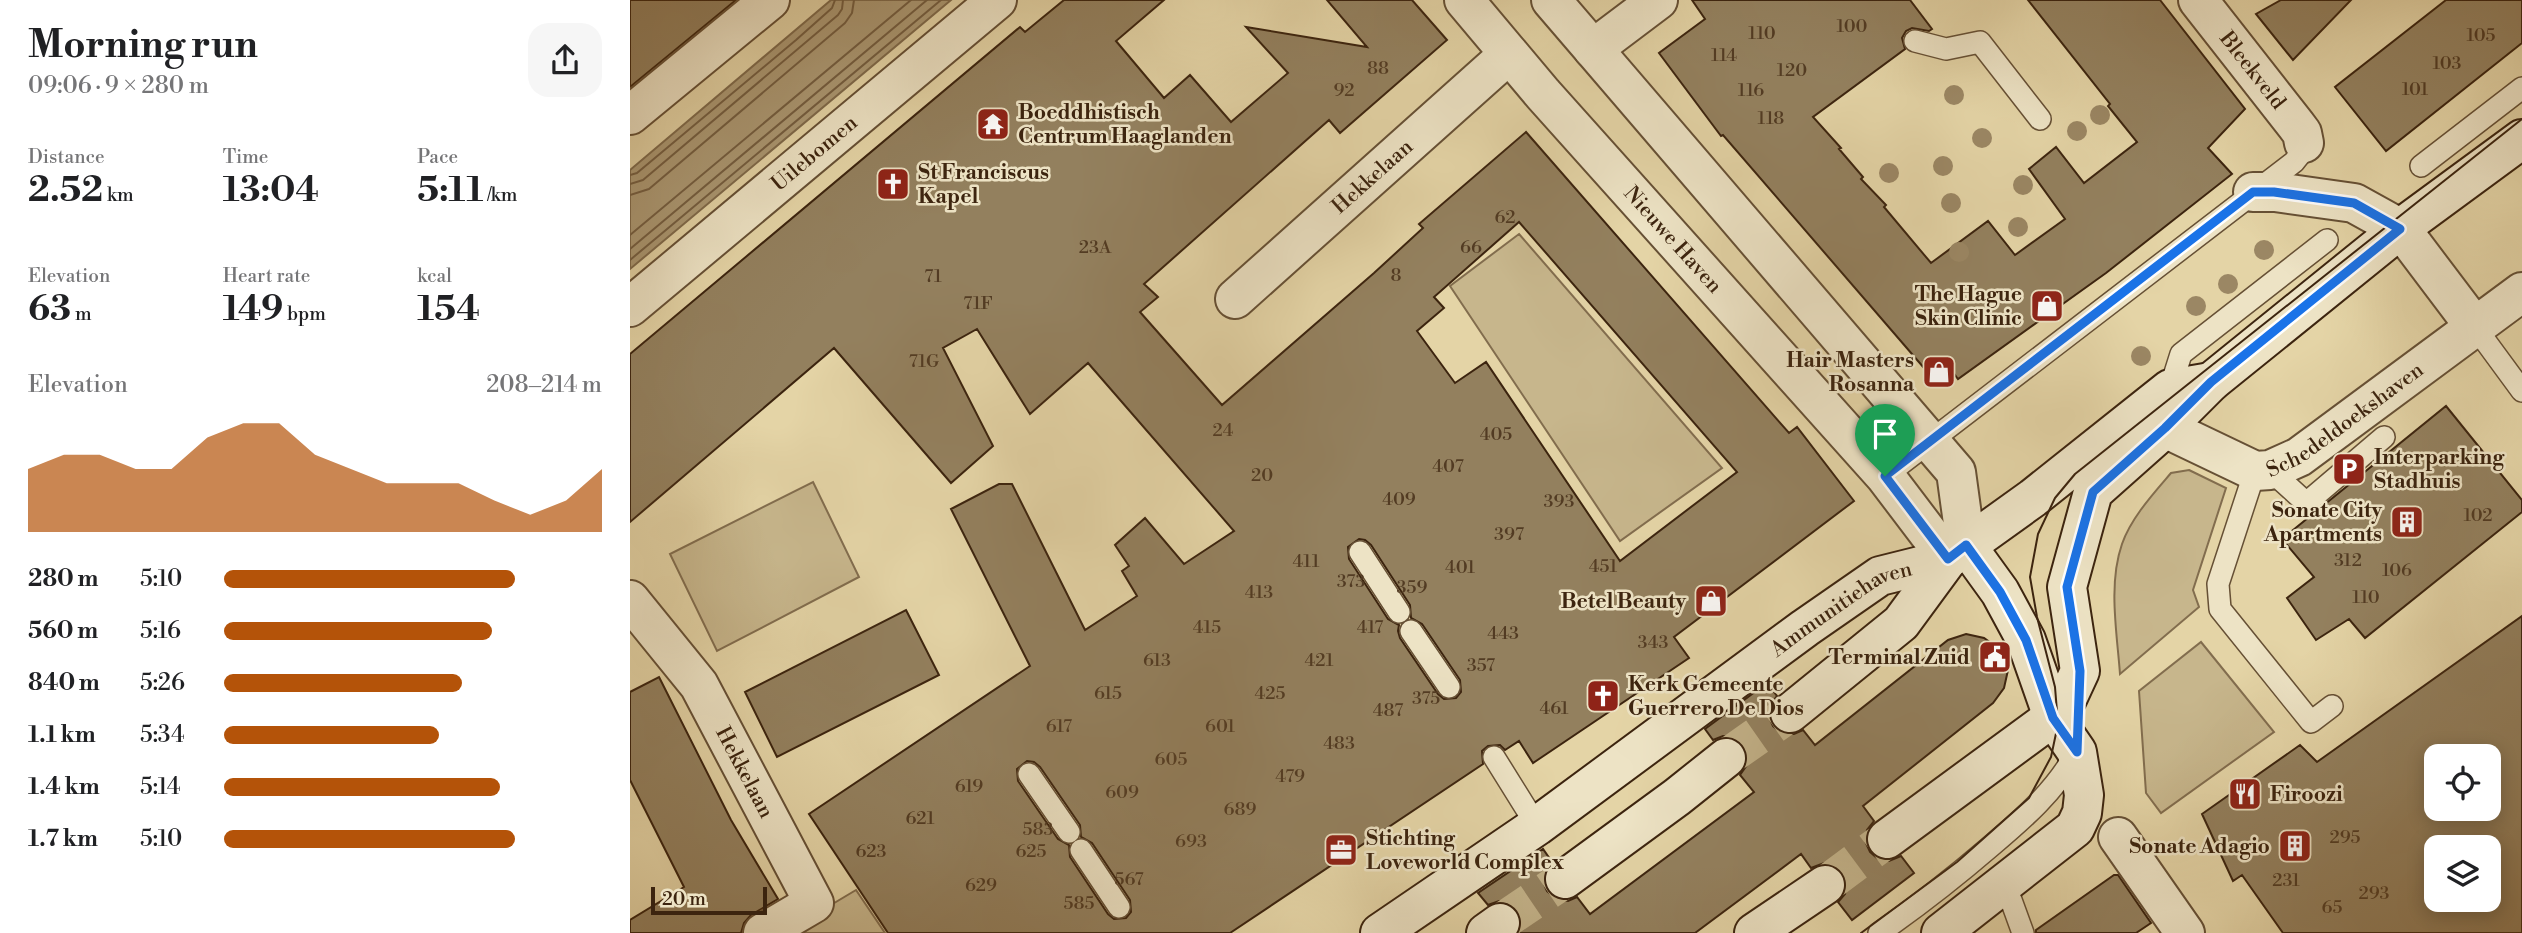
<!DOCTYPE html>
<meta charset="utf-8">
<style>
:root{--surface:#fff;--page:#f6f6f6;--text:#202124;--muted:#757577;--accent:#b45309}
body{margin:0;font-family:"Libre Bodoni",serif;background:var(--page);color:var(--text);height:100vh;display:flex;flex-direction:column;font-size:26px;white-space:nowrap}
*{box-sizing:border-box;margin:0}
p{font-size:23px;color:var(--muted)}
.icon{flex:none;width:38px;height:38px;fill:none;stroke:currentColor;stroke-width:2;stroke-linecap:round;stroke-linejoin:round}
.map{position:relative;flex:1;overflow:hidden}
.details{display:flex;flex-direction:column;background:var(--surface);width:630px}
.details>*{flex:none}
.fabs{position:absolute;left:1794px;top:744px;display:grid;gap:14px}
.fabs a{display:grid;place-items:center;width:77px;height:77px;border-radius:14px;background:var(--surface);box-shadow:0 4px 18px #0003;font-size:35px}
.scale{position:absolute;left:21px;bottom:18px;width:116px;box-sizing:border-box;padding-left:7px;border:4px solid #3c240f;border-top:0;font-size:19px;line-height:24px;white-space:nowrap;color:#3c240f;-webkit-text-stroke:5px #ede3c5;paint-order:stroke}
.pin{position:absolute;display:grid;place-items:center;width:60px;height:60px;color:#fff;margin:-72px -30px;border-radius:50% 50% 50% 0;rotate:-45deg;box-shadow:0 0 7px #0007}
.pin .icon{rotate:45deg}
.round{display:grid;place-items:center;flex:none;width:74px;height:74px;border-radius:21px;background:var(--page)}
.head{display:flex;align-items:center;justify-content:space-between;height:119px;padding:0 28px}
h1{font-size:38px;font-weight:700;line-height:52px}
.stats{display:grid;grid-template-columns:repeat(3,1fr);gap:10px;height:119px;padding:7px 28px}
.stats div{display:grid;align-content:center}
.stats b{font-size:35px;font-weight:700}
.stats small{font-size:19px;font-weight:400}
.stats p{font-size:19px}
.chart{height:196px;padding:14px 28px}
.chart p{display:flex;justify-content:space-between}
.chart svg{width:100%;height:126px;margin-top:7px;fill:var(--accent);opacity:.7}
ul{padding:0 28px;list-style:none;font-size:23px}
li{display:grid;grid-template-columns:112px 84px 1fr;align-items:center;height:52px}
li i{height:18px;border-radius:9px;background:var(--accent)}
main{display:flex;flex:1;min-height:0}
.map>svg:first-child{display:block}
.green{fill:#c7b68c;stroke:#826d4e;stroke-width:2}
.water{fill:#ab9873;stroke:#7f6a4b;stroke-width:2}
.lines{fill:none;stroke-linecap:round;stroke-linejoin:round}
.shore{stroke:#745e41;stroke-width:2}
.building{fill:#93805e;stroke:#3c240f;stroke-width:2;fill-rule:evenodd}
.secondary-tunnel{stroke:#c2b188;stroke-width:38;stroke-dasharray:38 19;stroke-linecap:butt}
.lane-casing{stroke:#665035;stroke-width:24}
.street-casing{stroke:#665035;stroke-width:42}
.secondary-casing{stroke:#3c240f;stroke-width:42}
.lane{stroke:#ede3c5;stroke-width:21}
.street{stroke:#ede3c5;stroke-width:38}
.secondary{stroke:#ede3c5;stroke-width:38}
.tram{stroke:#3c240f;stroke-width:2}
.tree{fill:#9b8764}
.route-casing{stroke:#fff;stroke-width:14}
.route{stroke:#1a73e8;stroke-width:9}
.labels{text-anchor:middle;stroke-width:5;stroke-linejoin:round;paint-order:stroke}
.number-label{font-size:18px;fill:#523b23}
.street-label{font-size:21px;fill:#3c240f;stroke:#ede3c5}
.poi-label{font-size:21px;font-weight:bold;fill:#3c240f;stroke:#ede3c5;text-anchor:start}
</style>
<main>
<section class="details">
<div class="head"><div><h1>Morning run</h1><p>09:06 · 9 × 280 m</p></div><a class="round"><svg class="icon" aria-label="share" viewBox="0 0 24 24"><path d="M12 15V3M7 8l5-5 5 5M5 13v7h14v-7"/></svg></a></div>
<div class="stats">
<div><p>Distance</p><b>2.52<small> km</small></b></div>
<div><p>Time</p><b>13:04</b></div>
<div><p>Pace</p><b>5:11<small> /km</small></b></div>
</div>
<div class="stats">
<div><p>Elevation</p><b>63<small> m</small></b></div>
<div><p>Heart rate</p><b>149<small> bpm</small></b></div>
<div><p>kcal</p><b>154</b></div>
</div>
<div class="chart"><p><span>Elevation</span>208–214 m</p>
<svg viewBox="0 0 160 44" preserveAspectRatio="none"><path d="M0 44V22L10 17L20 17L30 22L40 22L50 11L60 6L70 6L80 17L90 22L100 27L110 27L120 27L130 33L140 38L150 33L160 22V44z"/></svg>
</div>
<ul>
<li><b>280 m</b>5:10<i style="width:77%"></i></li>
<li><b>560 m</b>5:16<i style="width:71%"></i></li>
<li><b>840 m</b>5:26<i style="width:63%"></i></li>
<li><b>1.1 km</b>5:34<i style="width:57%"></i></li>
<li><b>1.4 km</b>5:14<i style="width:73%"></i></li>
<li><b>1.7 km</b>5:10<i style="width:77%"></i></li>
</ul>
</section>
<div class="map">
<svg width="1892" height="933" viewBox="0 0 1892 933">
<rect width="100%" height="100%" fill="#e4d4a6"/>
<filter id="stains"><feTurbulence type="fractalNoise" baseFrequency=".00286" numOctaves="4"/><feColorMatrix values="0 0 0 0 .2 0 0 0 0 .09 0 0 0 0 .02 0 0 0 .5 -.17"/></filter>
<radialGradient id="worn" r=".72"><stop offset=".6" stop-color="#630" stop-opacity="0"/><stop offset="1" stop-color="#630" stop-opacity=".3"/></radialGradient>
<path class="green" d="M889 234 1092 468 990 541 820 286Z
M1559 470 1596 488 1563 590 1569 607 1490 674C1487 633 1478 584 1492 544 1501 518 1523 494 1541 473Z
M183 482 229 577 87 651 40 554Z
M1571 642 1644 732 1531 813 1516 793 1509 691Z
M226 890 255 933H154Z"/>
<path class="water" d="M201 0H321L0 269V170Z"/>
<g class="lines">
<path class="shore" d="M0 175 7 173 166 40 202 8 205 0
M0 184 13 180 208 15 212 9 213 0
M0 195 19 189 215 23 222 13 224 0
M0 235 281 0
M0 249 297 0
M0 260 311 0"/>
</g>
<path class="building" d="M0 0H106L0 87Z
M434 0H534L486 41 534 98 560 75 601 122 658 73 616 27 737 47 697 0H782L817 40 710 133 699 120 514 284 528 297 510 312 592 405 744 273 793 228 789 224 896 132 1159 433 1167 427 1224 501 1044 637 1059 658 903 763 889 741 875 750 870 745 858 746 852 751 853 764 600 933H258L179 814 400 666 321 509 369 484H382L455 630 507 596 492 571 499 566 485 545 515 518 554 564 604 531 458 363 400 414 347 329 313 348 363 446 321 483 204 348 0 522V354L390 27 395 32ZM889 222 1107 472 990 561 856 362 825 383 787 331 814 308 804 297ZM729 539 735 540 741 545 780 605 781 618 792 624 830 680 831 692 826 698 814 699 808 694 770 638 768 631 769 625 758 619 719 559 718 547ZM397 761 404 762 410 767 450 825 451 837 462 843 500 900 501 912 496 918 484 919 478 914 440 857 439 845 428 839 388 781 387 769Z
M1062 0H1280L1302 29 1299 31 1282 28 1276 31 1272 38 1275 49 1183 117 1211 148 1209 149 1233 177 1231 179 1256 205 1254 207 1301 263 1358 221 1385 255 1435 219 1399 169 1426 147 1454 183 1507 142 1478 106 1480 104 1398 0H1530L1615 109 1578 148 1602 174 1476 273 1328 379 1322 371 1307 383 1093 135 1091 136 1029 53 1075 19Z
M1651 0H1721L1663 60 1626 14Z
M1816 0H1892V43L1756 151 1705 87Z
M1816 406 1892 500V512L1735 638 1719 619 1686 640 1657 598 1684 577 1652 539Z
M276 610 309 675 147 757 115 692Z
M1892 616V933H1653L1612 875 1603 881 1572 814 1670 745 1687 762ZM1806 756H1858V808H1806ZM1806 847H1858V900H1806Z
M1336 634 1354 638 1369 649 1378 670 1374 688 1363 703 1233 806 1244 821 1237 830 1235 841 1240 852 1248 859 1259 861 1271 856 1284 873 1222 920 1208 902 1215 894 1217 884 1213 872 1205 866 1194 863 1181 868 1171 854 1065 933H889L892 922 887 910 880 903 869 901 858 905 848 893 913 849 922 862 915 871 913 882 917 891 927 899 938 901 947 897 960 914 1124 792 1110 775 1117 765V754L1113 745 1103 737 1093 736 1083 740 1075 729 1137 683 1147 696 1139 706V717L1143 726 1153 734H1164L1173 730 1185 745 1318 640Z
M29 677 101 820 148 899 121 915 114 923 111 933H0V920L54 887 0 780V692Z
M1484 875H1488L1521 923 1506 933H1406V930Z"/>
<g class="lines">
<path class="secondary-tunnel" d="M1096 758 1160 713
M1195 885 1257 839
M870 923 935 879"/>
<defs>
<path id="lane" d="M1285 41 1316 49 1350 42 1410 119
M1791 166 1892 88
M1845 327 1892 391
M1540 389 1551 354 1697 240
M1640 470 1673 500 1681 499 1754 437
M1625 471 1588 584 1590 609 1681 722 1702 706
M1255 476 1664 162 1672 152 1674 143
M730 552 769 612
M781 631 819 687
M864 757 907 826
M399 774 439 832
M451 850 489 907
M1381 900 1393 933
M1249 933C1288 906 1325 877 1361 846 1394 818 1424 792 1445 755"/>
<g id="street">
<path id="s1" d="M834 0 913 94 1255 476 1318 559"/>
<path d="M921 0 1326 472 1336 545"/>
<path id="s2" d="M1568 0 1666 125 1672 133 1674 143"/>
<path d="M963 49 1028 0"/>
<path d="M0 115 140 0"/>
<path d="M1623 192H1645L1724 203 1771 229 1845 327"/>
<path id="s3" d="M605 299 879 54"/>
<path id="s4" d="M0 307 367 0"/>
<path id="s5" d="M1535 428 1625 471 1640 470 1669 457 1892 292"/>
<path id="s6" d="M0 600 69 685 184 903 133 933"/>
<path d="M1488 837 1555 933"/>
</g>
<g id="secondary">
<path d="M1160 713 1271 623 1318 559"/>
<path d="M1257 839 1423 717 1437 699 1450 671 1437 587 1463 492 1535 428 1581 382 1779 222 1892 139"/>
<path d="M935 879 1047 797 1096 758"/>
<path id="s7" d="M750 933 907 826 1175 628 1250 576 1318 559 1403 498 1540 389 1581 382"/>
<path d="M856 933 870 923"/>
<path d="M1124 933 1195 885"/>
<path d="M1311 933 1445 828 1452 813 1454 795 1447 752 1423 717 1396 640 1370 592 1336 545"/>
</g>
</defs>
<use href="#lane" class="lane-casing"/>
<use href="#street" class="street-casing"/>
<use href="#secondary" class="secondary-casing"/>
<use href="#lane" class="lane"/>
<use href="#street" class="street"/>
<use href="#secondary" class="secondary"/>
<path class="tram" d="M1231 933 1327 862 1399 798 1421 757 1428 724 1425 687 1407 617 1400 577 1408 534 1425 498 1445 474 1892 119"/>
</g>
<g class="tree">
<circle cx="1324" cy="95" r="10"/>
<circle cx="1470" cy="115" r="10"/>
<circle cx="1447" cy="131" r="10"/>
<circle cx="1352" cy="138" r="10"/>
<circle cx="1313" cy="166" r="10"/>
<circle cx="1259" cy="173" r="10"/>
<circle cx="1393" cy="185" r="10"/>
<circle cx="1321" cy="203" r="10"/>
<circle cx="1388" cy="227" r="10"/>
<circle cx="1634" cy="250" r="10"/>
<circle cx="1329" cy="252" r="10"/>
<circle cx="1598" cy="284" r="10"/>
<circle cx="1566" cy="306" r="10"/>
<circle cx="1511" cy="356" r="10"/>
</g>
<g class="lines">
<defs>
<path id="route" d="M1623 192H1644L1724 203 1770 229 1581 382 1535 428 1463 492 1437 587 1450 671 1447 752 1423 718 1396 640 1370 592 1336 545 1318 559 1255 476Z"/>
</defs>
<use href="#route" class="route-casing"/>
<use href="#route" class="route"/>
</g>
<defs>
<symbol id="temple-square" viewBox="-11 -11 22 22"><rect x="-9" y="-9" width="18" height="18" rx="4" fill="#8f2418" stroke="#ede3c5"/><path d="M0-6L5-2H3V0L6.5 2.5H4V6H1.5V3h-3V6H-4V2.5H-6.5L-3 0V-2H-5Z" fill="#fff"/></symbol>
<symbol id="church-square" viewBox="-11 -11 22 22"><rect x="-9" y="-9" width="18" height="18" rx="4" fill="#8f2418" stroke="#ede3c5"/><path d="M-1.2-6h2.4v3.5h3.3v2.4h-3.3V6h-2.4V-.1h-3.3v-2.4h3.3Z" fill="#fff"/></symbol>
<symbol id="shop-square" viewBox="-11 -11 22 22"><rect x="-9" y="-9" width="18" height="18" rx="4" fill="#8f2418" stroke="#ede3c5"/><path d="M-5-2.5h2.3a2.7 3.5 0 0 1 5.4 0H5L5.5 6h-11ZM-1.5-2.5h3a1.5 2.3 0 0 0-3 0Z" fill="#fff"/></symbol>
<symbol id="parking-square" viewBox="-11 -11 22 22"><rect x="-9" y="-9" width="18" height="18" rx="4" fill="#8f2418" stroke="#ede3c5"/><path d="M-3.5-5.5H1a3.5 3.5 0 0 1 0 7H-1V5.5H-3.5ZM-1-3.4V-.6H.8a1.4 1.4 0 0 0 0-2.8Z" fill="#fff"/></symbol>
<symbol id="building-square" viewBox="-11 -11 22 22"><rect x="-9" y="-9" width="18" height="18" rx="4" fill="#8f2418" stroke="#ede3c5"/><path d="M-4-6H4V6H1V3H-1V6H-4ZM-2.5-4.3h1.7v1.8h-1.7ZM.8-4.3h1.7v1.8H.8ZM-2.5-1h1.7V.8h-1.7ZM.8-1h1.7V.8H.8Z" fill="#fff"/></symbol>
<symbol id="civic-square" viewBox="-11 -11 22 22"><rect x="-9" y="-9" width="18" height="18" rx="4" fill="#8f2418" stroke="#ede3c5"/><path d="M-.6-6.5H3V-4.5H.6V-3L4-1V1h2V6H-6V1h2V-1L-.6-3ZM-1.2 2.5V6h2.4V2.5Z" fill="#fff"/></symbol>
<symbol id="restaurant-square" viewBox="-11 -11 22 22"><rect x="-9" y="-9" width="18" height="18" rx="4" fill="#8f2418" stroke="#ede3c5"/><path d="M-5-6h1v4h1v-4h1v4h1v-4h1v5L-1.5 .5V6h-2V.5L-5-1ZM5-6V6H3V1.5H1.5Q1.5-4 5-6Z" fill="#fff"/></symbol>
<symbol id="office-square" viewBox="-11 -11 22 22"><rect x="-9" y="-9" width="18" height="18" rx="4" fill="#8f2418" stroke="#ede3c5"/><path d="M-6-3h4V-5.5h4V-3h4V5H-6ZM-1-4.5V-3h2v-1.5ZM-6 0V1H6V0Z" fill="#fff"/></symbol>
</defs>
<g fill-rule="evenodd">
<use href="#temple-square" x="344" y="105" width="38" height="38"/>
<use href="#church-square" x="244" y="165" width="38" height="38"/>
<use href="#shop-square" x="1398" y="287" width="38" height="38"/>
<use href="#shop-square" x="1290" y="353" width="38" height="38"/>
<use href="#parking-square" x="1700" y="450" width="38" height="38"/>
<use href="#building-square" x="1758" y="503" width="38" height="38"/>
<use href="#shop-square" x="1062" y="582" width="38" height="38"/>
<use href="#civic-square" x="1346" y="638" width="38" height="38"/>
<use href="#church-square" x="954" y="677" width="38" height="38"/>
<use href="#restaurant-square" x="1596" y="775" width="38" height="38"/>
<use href="#building-square" x="1646" y="827" width="38" height="38"/>
<use href="#office-square" x="692" y="831" width="38" height="38"/>
</g>
<g class="labels">
<g class="number-label">
<text x="1222" y="32">100</text>
<text x="1132" y="39">110</text>
<text x="1851" y="41">105</text>
<text x="1094" y="61">114</text>
<text x="1817" y="69">103</text>
<text x="748" y="74">88</text>
<text x="1162" y="76">120</text>
<text x="1785" y="95">101</text>
<text x="714" y="96">92</text>
<text x="1121" y="96">116</text>
<text x="1141" y="124">118</text>
<text x="875" y="223">62</text>
<text x="465" y="253">23A</text>
<text x="841" y="253">66</text>
<text x="766" y="281">8</text>
<text x="303" y="282">71</text>
<text x="348" y="309">71F</text>
<text x="294" y="367">71G</text>
<text x="593" y="436">24</text>
<text x="866" y="440">405</text>
<text x="818" y="472">407</text>
<text x="632" y="481">20</text>
<text x="769" y="505">409</text>
<text x="929" y="507">393</text>
<text x="1848" y="521">102</text>
<text x="879" y="540">397</text>
<text x="1718" y="566">312</text>
<text x="676" y="567">411</text>
<text x="973" y="572">451</text>
<text x="830" y="573">401</text>
<text x="1767" y="576">106</text>
<text x="721" y="587">373</text>
<text x="782" y="593">359</text>
<text x="629" y="598">413</text>
<text x="1736" y="603">110</text>
<text x="577" y="633">415</text>
<text x="740" y="633">417</text>
<text x="873" y="639">443</text>
<text x="1023" y="648">343</text>
<text x="527" y="666">613</text>
<text x="689" y="666">421</text>
<text x="851" y="671">357</text>
<text x="478" y="699">615</text>
<text x="640" y="699">425</text>
<text x="796" y="704">375</text>
<text x="924" y="714">461</text>
<text x="758" y="716">487</text>
<text x="429" y="732">617</text>
<text x="590" y="732">601</text>
<text x="709" y="749">483</text>
<text x="541" y="765">605</text>
<text x="660" y="782">479</text>
<text x="339" y="792">619</text>
<text x="492" y="798">609</text>
<text x="610" y="815">689</text>
<text x="290" y="824">621</text>
<text x="408" y="835">583</text>
<text x="1715" y="843">295</text>
<text x="561" y="847">693</text>
<text x="241" y="857">623</text>
<text x="401" y="857">625</text>
<text x="499" y="885">567</text>
<text x="1656" y="886">231</text>
<text x="351" y="891">629</text>
<text x="1744" y="899">293</text>
<text x="449" y="909">585</text>
<text x="1702" y="913">65</text>
</g>
<g class="street-label">
<text dy="7" stroke="none"><textPath href="#s2" startOffset="89">Bleekveld</textPath></text>
<text dy="7" stroke="none"><textPath href="#s4" startOffset="240">Uilebomen</textPath></text>
<text dy="7" stroke="none"><textPath href="#s3" startOffset="184">Hekkelaan</textPath></text>
<text dy="7" stroke="none"><textPath href="#s1" startOffset="318">Nieuwe Haven</textPath></text>
<text dy="7" stroke="none"><textPath href="#s5" startOffset="205">Schedeldoekshaven</textPath></text>
<text dy="7" stroke="none"><textPath href="#s7" startOffset="565">Ammunitiehaven</textPath></text>
<text dy="7" stroke="none"><textPath href="#s6" startOffset="208">Hekkelaan</textPath></text>
</g>
<g class="poi-label">
<text x="388" y="119">Boeddhistisch<tspan x="388" dy="24">Centrum Haaglanden</tspan></text>
<text x="288" y="179">St Franciscus<tspan x="288" dy="24">Kapel</tspan></text>
<text x="1392" y="301" text-anchor="end">The Hague<tspan x="1392" dy="24">Skin Clinic</tspan></text>
<text x="1284" y="367" text-anchor="end">Hair Masters<tspan x="1284" dy="24">Rosanna</tspan></text>
<text x="1744" y="464">Interparking<tspan x="1744" dy="24">Stadhuis</tspan></text>
<text x="1752" y="517" text-anchor="end">Sonate City<tspan x="1752" dy="24">Apartments</tspan></text>
<text x="1056" y="608" text-anchor="end">Betel Beauty</text>
<text x="1340" y="664" text-anchor="end">Terminal Zuid</text>
<text x="998" y="691">Kerk Gemeente<tspan x="998" dy="24">Guerrero De Dios</tspan></text>
<text x="1640" y="801">Firoozi</text>
<text x="736" y="845">Stichting<tspan x="736" dy="24">Loveworld Complex</tspan></text>
<text x="1640" y="853" text-anchor="end">Sonate Adagio</text>
</g>
</g>
<rect width="100%" height="100%" filter="url(#stains)"/>
<rect width="100%" height="100%" fill="url(#worn)"/>
</svg>
<div class="fabs">
<a><svg class="icon" aria-label="locate" viewBox="0 0 24 24"><circle cx="12" cy="12" r="6"/><path d="M12 2v4M12 18v4M2 12h4M18 12h4"/></svg></a>
<a><svg class="icon" aria-label="layers" viewBox="0 0 24 24"><path d="M12 4l9 5-9 5-9-5zM3 14l9 5 9-5"/></svg></a>
</div>
<div class="scale">20 m</div>
<div class="pin" style="left:1255px;top:476px;background:#1e9e55"><svg class="icon" aria-label="arrive" viewBox="0 0 24 24"><path d="M6 21V4h12l-3 4 3 4H6"/></svg></div>
</div>
</main>
